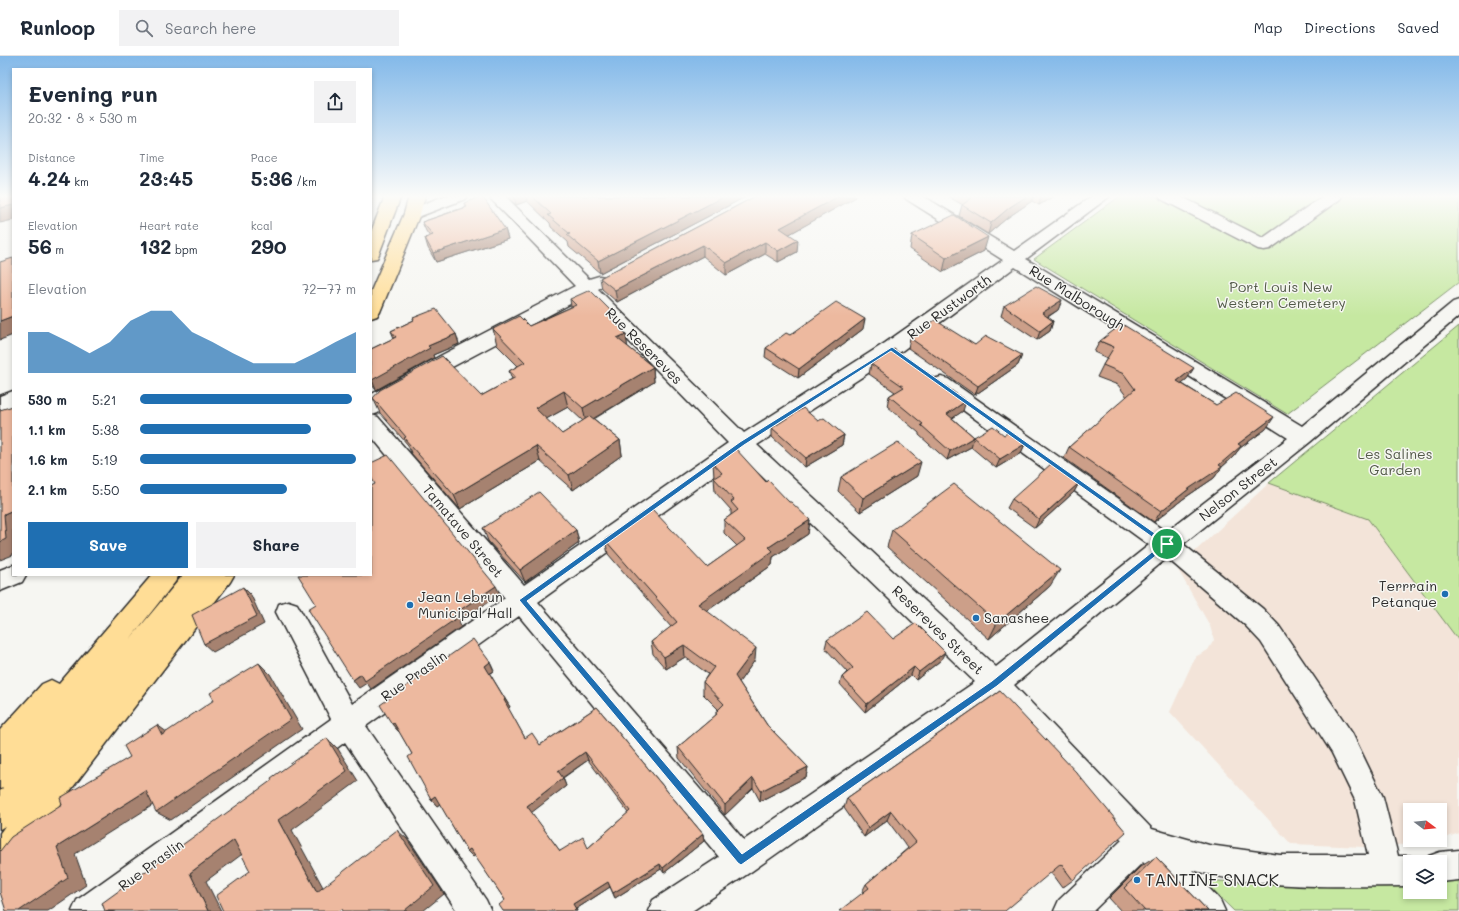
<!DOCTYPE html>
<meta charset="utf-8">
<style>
:root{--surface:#fff;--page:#f2f2f3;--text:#1f2937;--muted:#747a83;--line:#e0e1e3;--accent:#1f6fb2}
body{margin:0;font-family:Mali,sans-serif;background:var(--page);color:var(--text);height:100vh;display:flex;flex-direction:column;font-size:15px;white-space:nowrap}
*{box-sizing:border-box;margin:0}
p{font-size:13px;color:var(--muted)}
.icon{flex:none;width:22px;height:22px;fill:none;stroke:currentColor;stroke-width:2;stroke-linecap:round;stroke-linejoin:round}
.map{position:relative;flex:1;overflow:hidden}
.sheet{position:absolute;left:12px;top:12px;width:360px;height:508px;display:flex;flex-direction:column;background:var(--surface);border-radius:0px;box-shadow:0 2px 6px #0003}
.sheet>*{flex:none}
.needle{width:26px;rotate:106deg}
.fabs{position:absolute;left:1403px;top:747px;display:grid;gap:8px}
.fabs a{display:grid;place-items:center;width:44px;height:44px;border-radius:0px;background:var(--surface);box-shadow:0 2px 6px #0003;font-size:20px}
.pin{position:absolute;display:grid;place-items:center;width:34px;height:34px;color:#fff;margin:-17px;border:2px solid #fff;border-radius:50%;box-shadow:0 1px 4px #0007}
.round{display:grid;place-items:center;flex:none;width:42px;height:42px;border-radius:0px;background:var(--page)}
.summary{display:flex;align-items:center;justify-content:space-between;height:68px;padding:0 16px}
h1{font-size:22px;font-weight:800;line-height:30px}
.stats{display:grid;grid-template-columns:repeat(3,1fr);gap:6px;height:68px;padding:4px 16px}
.stats div{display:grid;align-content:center}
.stats b{font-size:20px;font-weight:800}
.stats small{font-size:11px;font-weight:400}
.stats p{font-size:11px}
.chart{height:112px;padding:8px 16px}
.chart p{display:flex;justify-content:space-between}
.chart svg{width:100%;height:72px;margin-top:4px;fill:var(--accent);opacity:.7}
.cta{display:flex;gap:8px;margin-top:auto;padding:8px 16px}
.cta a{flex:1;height:46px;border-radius:0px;background:var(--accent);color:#fff;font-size:16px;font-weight:800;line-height:46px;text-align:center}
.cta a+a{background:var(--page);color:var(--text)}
ul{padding:0 16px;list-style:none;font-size:13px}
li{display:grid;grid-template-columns:64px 48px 1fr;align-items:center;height:30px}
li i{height:10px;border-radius:5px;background:var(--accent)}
header{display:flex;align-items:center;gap:24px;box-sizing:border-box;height:56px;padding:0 20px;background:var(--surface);border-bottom:1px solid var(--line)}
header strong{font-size:19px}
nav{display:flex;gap:22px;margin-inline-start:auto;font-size:14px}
.search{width:280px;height:36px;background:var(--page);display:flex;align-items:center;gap:10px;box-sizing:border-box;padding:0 14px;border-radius:0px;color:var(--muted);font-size:15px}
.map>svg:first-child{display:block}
.built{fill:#f3e4d9}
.green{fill:#c6e8a1;stroke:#788a66}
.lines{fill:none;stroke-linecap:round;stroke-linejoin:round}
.minor-casing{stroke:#2b2b2b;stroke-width:3}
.highway-casing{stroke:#2b2b2b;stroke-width:3}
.minor{fill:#f6f6f2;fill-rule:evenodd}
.highway{fill:#ffdd96;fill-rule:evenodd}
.wall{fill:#cc9f89;stroke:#2b2b2b;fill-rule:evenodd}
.shaded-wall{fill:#a6826f;stroke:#2b2b2b}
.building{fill:#edb99f;stroke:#2b2b2b;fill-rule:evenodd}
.route{fill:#1f6fb2;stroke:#fff;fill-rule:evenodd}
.poi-dot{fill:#1f6fb2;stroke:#f6f6f2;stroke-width:1.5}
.labels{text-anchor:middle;stroke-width:3;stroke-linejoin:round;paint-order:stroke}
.park-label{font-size:14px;fill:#525a48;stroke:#f6f6f2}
.street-label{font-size:14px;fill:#2b2b2b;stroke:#f6f6f2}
.poi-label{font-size:14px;fill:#2b2b2b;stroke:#f6f6f2;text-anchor:start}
.near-poi-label{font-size:17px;fill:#2b2b2b;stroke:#f6f6f2;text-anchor:start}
</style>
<header>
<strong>Runloop</strong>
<div class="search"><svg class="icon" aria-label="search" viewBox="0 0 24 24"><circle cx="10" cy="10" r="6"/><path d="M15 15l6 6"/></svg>Search here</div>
<nav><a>Map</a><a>Directions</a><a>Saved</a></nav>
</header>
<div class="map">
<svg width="1459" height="855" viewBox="0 0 1459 855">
<rect width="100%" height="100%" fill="#f6f6f2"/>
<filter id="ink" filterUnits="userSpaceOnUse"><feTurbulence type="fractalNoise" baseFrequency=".025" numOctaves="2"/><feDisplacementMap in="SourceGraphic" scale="8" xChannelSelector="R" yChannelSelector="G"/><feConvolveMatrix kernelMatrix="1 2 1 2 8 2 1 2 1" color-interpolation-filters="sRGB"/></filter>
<g filter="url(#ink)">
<path class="built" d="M1269 427 1368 463 1459 585V777L1440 784V754H1410V784H1439L1430 787 1365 791 1291 788 1170 656 1195 601 1208 594 1214 584 1210 570 1177 512Z"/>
<path class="green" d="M1120 140H1459V226L1287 358 1034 203Z
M1459 270V585L1368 463 1269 427Z
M1459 823V855H1234L1202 824 1289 829H1410V836H1440V827Z"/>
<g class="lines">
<defs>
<path id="minor" d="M444 140H467L465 143 418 161 412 163 406 161 404 158 406 155Z
M488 140H505L589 223 599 220 605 221 608 225 605 229 598 233 744 377 885 287 1003 204 906 143 904 140H923L1014 195 1092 140H1110L1026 203 1302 370 1453 246 1459 244V260L1310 386 1183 488 1263 553 1279 570 1352 677 1383 741 1398 800H1410L1421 804 1422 806H1410V830C1337 830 1262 834 1192 814L1220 844 1225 855H1188L1143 806 1093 855H1054L1059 844 1122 784 993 645 752 815 692 855H648L653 844 719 801 519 560 366 670 486 844 491 855H457L345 686 114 855H72L77 844 331 663 276 556 279 548 288 545 297 548 352 648 505 542 371 380 372 338 440 300 575 230ZM1015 211 1288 382 1166 476 948 323 941 321 934 323 931 328 934 333 1149 489 996 611 757 389 899 297ZM585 240 728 387 524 529 378 361 372 359 378 357 386 348 454 310ZM741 400 975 626 744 784 538 546ZM1167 502 1245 569 1261 586 1332 697 1355 744 1368 799H1280L1209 789 1152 773 1014 629Z
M1159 140H1180L1263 182 1323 140H1342L1340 143 1270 193 1264 194 1258 193 1161 143Z
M13 335V350L0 355V340Z
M13 509V519H26L22 526 0 535V514Z
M1459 794V824L1440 826V806H1427L1429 800 1440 796Z"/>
<path id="highway" d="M385 140H401L379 198 377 202 371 203V176Z
M409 140H425L420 158 380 256 377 260 371 262V235L404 158Z
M152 519H179L175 526 130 583 183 519H234L230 526 11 812 0 816V777L5 770 0 773V735L3 732 0 733V674L42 628 51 624 59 628Z"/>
</defs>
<use href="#minor" class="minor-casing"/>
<use href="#highway" class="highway-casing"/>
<use href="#minor" class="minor"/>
<use href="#highway" class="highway"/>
</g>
<path class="wall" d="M510 140H747L600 217 569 191 568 186 551 171 550 167 527 145 516 149 511 144Z
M756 140H856V141L789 178 797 196 778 206 765 198 726 219 703 200 617 246 602 233 600 222Z
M947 140H1054L1039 149 1032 145 1007 162 988 178 959 160 962 149H963Z
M464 147 505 173 508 183 436 206 428 192 425 182 430 181 426 175 422 166 465 151Z
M912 179 984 195 943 216 910 193Z
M570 243 616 260 617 268 626 278 627 290 653 311 654 326 594 363 620 384 622 399 573 434 540 405 460 453 411 397 408 389 380 357 373 342 481 340 512 323 509 315 518 310 497 289 493 273 529 270 571 251ZM568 351 583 365 562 378 546 363Z
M1062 244 1058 254 1048 261 1053 265 1050 275 1037 284 1001 260 1004 250Z
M413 262 456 278 459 288 433 299 434 302 376 334 371 328V293L394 282 391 275 414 264Z
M863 273 798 322 765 301 766 292 790 279Z
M910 282 975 289 1022 299 1018 309 975 339 908 292Z
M1100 285 1187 323 1181 327 1216 349 1266 373 1240 392 1233 401 1222 411 1214 422 1183 443 1154 466 1064 402 1069 391 1127 341 1118 329 1097 321 1103 309 1107 302 1094 296Z
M871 308 963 355 952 362 974 381 1004 379 1025 388 1021 397 996 412 971 391 947 404 919 379V377L887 350 889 340 895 336 869 318Z
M818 365 844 379 842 389 805 411 772 381V372Z
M713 407 766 426 810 464 808 478 773 501 772 509 707 555 755 604 739 626 767 669 808 711 806 721 760 745 753 732 725 759 679 702 678 691 716 659V656L718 653 703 638V626L708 618 685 601 666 613 653 598 651 586 671 571 608 498 605 484 707 511 737 490 724 477V464L731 459V454L715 436Z
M917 420 860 456 838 435 841 421Z
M1079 427 1074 436 1035 472 1007 452 1012 443Z
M483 472 576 474 579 487 525 526 488 485Z
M892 474 1050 530 989 583 887 491Z
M893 583 941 604 916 624 911 619 865 656 840 628 842 621 847 616 825 592 827 584Z
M494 615 490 618 510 651 508 652 525 682 540 689 597 651 703 778 704 785 664 817 661 813 615 842 610 831 576 853 577 855H503L505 844 475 799 473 801 467 795 440 748 437 750 431 743 412 698 399 675V676L392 668ZM588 704 628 757 588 792 560 795 531 756 566 730 563 722Z
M1000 635 1073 824 1062 832 1051 817 863 837 862 836 866 828 908 792 887 764 864 781 844 752 847 742Z
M1156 801 1208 855H1121L1109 842 1140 811Z"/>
<path class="shaded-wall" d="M514 140H526L527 145 516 149Z
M725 140H747L600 217 598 205Z
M839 140H856V141L779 184 780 172Z
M1027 140H1034L1032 145 1007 162 988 178 991 167 1010 151Z
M1041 140H1054L1039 149Z
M13 149V164L0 167V152Z
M505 173 508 183 436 206 433 197Z
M988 181 984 195 943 216 946 202Z
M798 184 797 196 778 206V195Z
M765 186V198L726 219V207Z
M703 189V200L617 246 615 234Z
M1062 244 1058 254 1039 266 1042 257Z
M13 260V279L0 284V265Z
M616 260 618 276 612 262Z
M865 263 863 273 798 322 799 313Z
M1053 265 1050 275 1037 284 1040 275Z
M456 278 459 288 433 299 434 302 376 334 372 324 428 290Z
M626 278 628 294 617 282Z
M1022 299 1018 309 975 339 978 330Z
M653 311 654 326 586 367 583 352Z
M1194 312 1187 323 1170 336 1177 325Z
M564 335 568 351 539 367 535 352Z
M966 345 963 355 944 368 947 358Z
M1274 361 1266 373 1240 392 1233 401 1222 411 1214 422 1183 443 1154 466 1161 455 1219 409 1238 388Z
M844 379 842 389 805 411 806 402Z
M974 381 971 391 947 404 950 395Z
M620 384 622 399 573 434 569 419Z
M1025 388 1021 397 996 412 1000 403Z
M536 390 540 405 460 453 454 439Z
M921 406 917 420 860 456 863 442Z
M1079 427 1074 436 1035 472 1039 463Z
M13 454V499L0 504V486L4 458Z
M810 464 808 478 773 501 772 509 698 561V548L769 491Z
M576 474 579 487 525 526 520 514Z
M1060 514 1050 530 989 583 997 567Z
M496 530 500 538 459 566 461 571 371 633 367 627 359 632 353 624Z
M243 531 251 539 264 568 213 596 204 588Z
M684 589 685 601 666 613 664 601Z
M756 592 755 604 735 632V620Z
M945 596 941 604 916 624 919 616Z
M490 606 494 615 489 618 485 610Z
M259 607 270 618 302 673 171 764 156 756Z
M914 611 911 619 865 656 867 648Z
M505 643 510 651 508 653 504 644Z
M394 667 401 674 399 676 392 668Z
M157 669 171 679H162Z
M327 682 338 693 358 725 292 774 330 844 317 836 278 764Z
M585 696 588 704 562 722 558 715Z
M808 711 806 721 760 745 761 735Z
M563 722 566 730 531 757 527 750Z
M753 722V732L725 759V749Z
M146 735 161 744 75 798 86 829 48 855H19L57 791Z
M435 740 441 747 437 750 431 743Z
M891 755 887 764 864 781 868 772Z
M397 774 407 783 444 838 423 855H404Z
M703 778 704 785 664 817 663 812Z
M234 784 249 793 206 825 221 855H208L190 817Z
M470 793 476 799 473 801 467 795Z
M660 808 661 813 615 842 613 837Z
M608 826 610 831 576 853 577 855H574L573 848Z"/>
<path class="building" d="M0 140H13V149L0 152Z
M482 140 505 173 433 197 425 182 433 179 422 166 467 151 464 147Z
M532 140H725L598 205 567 179 570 178 548 159 551 158Z
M756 140H839L780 172 798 184 778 195 765 186 726 207 703 189 615 234 600 222Z
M969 140H1027L1010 151 991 167 962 149 972 142Z
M954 159 988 181 946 202 912 179Z
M13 202V260L0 265V206Z
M1036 230 1062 244 1042 257 1053 265 1040 275 1004 250Z
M590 234 616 260 612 262 626 278 617 282 653 311 583 352 564 335 535 352 562 378 590 360 620 384 569 419 536 390 454 439 404 382 406 381 373 342 380 334 442 300 481 340 516 321 509 315 525 306 493 273 519 260 529 270 576 249 570 243Z
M836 246 865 263 799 313 766 292 786 277 790 279Z
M436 253 456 278 428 290 430 292 372 324H371V293L396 281 391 275 414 264 413 262Z
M935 264 975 289 986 280 1022 299 978 330 910 282Z
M1122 268 1194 312 1177 325 1216 349 1236 337 1274 361 1238 388 1241 390 1219 409 1222 411 1190 432 1161 455 1069 391 1135 333 1124 318 1103 309 1114 291 1100 285Z
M894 293 966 345 947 358 974 381 950 395 921 369 923 368 889 340 904 331 871 308Z
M13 350V454L4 458 6 483 0 486V354Z
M803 352 818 365 824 362 844 379 806 402 772 372Z
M993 370 1004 379 1009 376 1025 388 1000 403 974 381Z
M898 386 921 406 863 442 841 421Z
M735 392 766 426 768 424 789 446H791L810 464 769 491 773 495 698 548 756 592 735 620 767 669 808 711 761 735 753 722 725 749 678 691 717 658 716 656 724 648 703 626 714 611 684 589 664 601 651 586 677 566 605 484 651 452 707 511 745 484 724 464 738 454 731 446 734 444 714 422 722 417 713 407Z
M388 399 496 530 454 558 457 562 365 625 361 618 353 624 308 553 316 548 298 519H371V430L375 428 371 421V407Z
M1052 407 1079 427 1039 463 1012 443Z
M954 428 1060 514 997 567 892 474Z
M539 436 576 474 520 514 483 472Z
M243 531 257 560 204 588 192 559Z
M867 556 893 583 916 567 945 596 919 616 914 611 867 648 842 621 853 612 827 584Z
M473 583 490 606 485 610 505 643 504 644 525 682 532 677 540 689 597 651 703 778 663 812 660 808 613 837 608 826 573 848 576 853 574 855H503L499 849 505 844 470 793 467 795 435 740 431 743 408 701 412 698 394 667 392 668 380 649ZM585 696 630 755 588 792 583 781 560 795 527 750 563 722 558 715Z
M259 607 291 663 156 756 146 735 57 791 68 822 19 855H6L0 836V795L11 781 62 748 60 742 130 701 124 690 157 669 162 679 214 644 210 637Z
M1000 635 1076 716 1126 776 1073 824 1061 808 1005 855H839L869 832 866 828 916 786 891 755 868 772 847 742Z
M327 682 347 715 278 764 317 836 397 774 434 830 404 855H343L342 853 339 855H223L216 840 250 815 234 784 190 817 208 855H105L102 847 272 724 271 722Z
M1156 801 1208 855H1145L1124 832Z"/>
</g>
<linearGradient id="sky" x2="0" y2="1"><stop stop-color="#83b9e9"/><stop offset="0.54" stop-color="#fbfbf9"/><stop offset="1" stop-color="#fbfbf9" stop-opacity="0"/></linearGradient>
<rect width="1459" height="260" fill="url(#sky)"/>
<path class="route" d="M892 291 1170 488 997 630 741 809 738 807 519 544 740 386ZM891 295 1162 488 992 625 742 798 527 545 744 389Z"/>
<g class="poi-dot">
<circle cx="1445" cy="538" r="4"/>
<circle cx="410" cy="549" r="4"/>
<circle cx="976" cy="562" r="4"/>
<circle cx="1137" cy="824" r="4"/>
</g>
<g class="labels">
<g class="park-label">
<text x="1281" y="236">Port Louis New<tspan x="1281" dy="16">Western Cemetery</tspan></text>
<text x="1395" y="403">Les Salines<tspan x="1395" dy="16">Garden</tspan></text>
</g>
<g class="street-label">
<text transform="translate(1077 242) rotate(32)" y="5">Rue Malborough</text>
<text transform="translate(949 251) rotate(-36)" y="5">Rue Rustworth</text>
<text transform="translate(644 290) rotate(45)" y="5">Rue Resereves</text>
<text transform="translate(1238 433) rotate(-38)" y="5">Nelson Street</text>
<text transform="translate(463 475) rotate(50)" y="5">Tamatave Street</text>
<text transform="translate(938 574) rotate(44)" y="5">Resereves Street</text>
<text transform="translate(414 620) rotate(-35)" y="5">Rue Praslin</text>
<text transform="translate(151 809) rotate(-36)" y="5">Rue Praslin</text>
</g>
<g class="poi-label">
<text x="1437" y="535" text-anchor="end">Terrrain<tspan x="1437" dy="16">Petanque</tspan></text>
<text x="418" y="546">Jean Lebrun<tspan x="418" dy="16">Municipal Hall</tspan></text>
<text x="984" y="567">Sanashee</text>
</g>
<g class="near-poi-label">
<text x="1145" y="830">TANTINE SNACK</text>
</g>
</g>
</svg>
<div class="fabs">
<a><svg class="needle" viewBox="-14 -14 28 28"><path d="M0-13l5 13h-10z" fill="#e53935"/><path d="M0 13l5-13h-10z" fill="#747a83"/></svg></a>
<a><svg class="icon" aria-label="layers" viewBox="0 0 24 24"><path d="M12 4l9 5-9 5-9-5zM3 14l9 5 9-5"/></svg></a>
</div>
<div class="pin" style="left:1167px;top:488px;background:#1e9e55"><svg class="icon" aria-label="arrive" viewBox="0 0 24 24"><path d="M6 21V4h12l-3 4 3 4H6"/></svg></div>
<section class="sheet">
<div class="summary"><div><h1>Evening run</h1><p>20:32 · 8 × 530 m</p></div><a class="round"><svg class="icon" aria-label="share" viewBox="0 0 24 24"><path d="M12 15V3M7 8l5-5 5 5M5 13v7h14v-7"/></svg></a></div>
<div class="stats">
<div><p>Distance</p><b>4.24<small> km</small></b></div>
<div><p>Time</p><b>23:45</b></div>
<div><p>Pace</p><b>5:36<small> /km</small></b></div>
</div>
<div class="stats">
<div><p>Elevation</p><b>56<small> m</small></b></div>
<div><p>Heart rate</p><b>132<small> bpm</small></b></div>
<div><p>kcal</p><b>290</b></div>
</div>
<div class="chart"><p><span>Elevation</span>72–77 m</p>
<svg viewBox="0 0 160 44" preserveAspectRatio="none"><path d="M0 44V19L10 19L20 25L30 32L40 25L50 12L60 6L70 6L80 19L90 25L100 32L110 38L120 38L130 38L140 32L150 25L160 19V44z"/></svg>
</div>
<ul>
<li><b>530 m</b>5:21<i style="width:98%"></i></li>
<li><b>1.1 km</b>5:38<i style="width:79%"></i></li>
<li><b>1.6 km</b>5:19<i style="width:100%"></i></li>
<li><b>2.1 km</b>5:50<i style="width:68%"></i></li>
</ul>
<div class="cta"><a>Save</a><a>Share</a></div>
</section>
</div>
